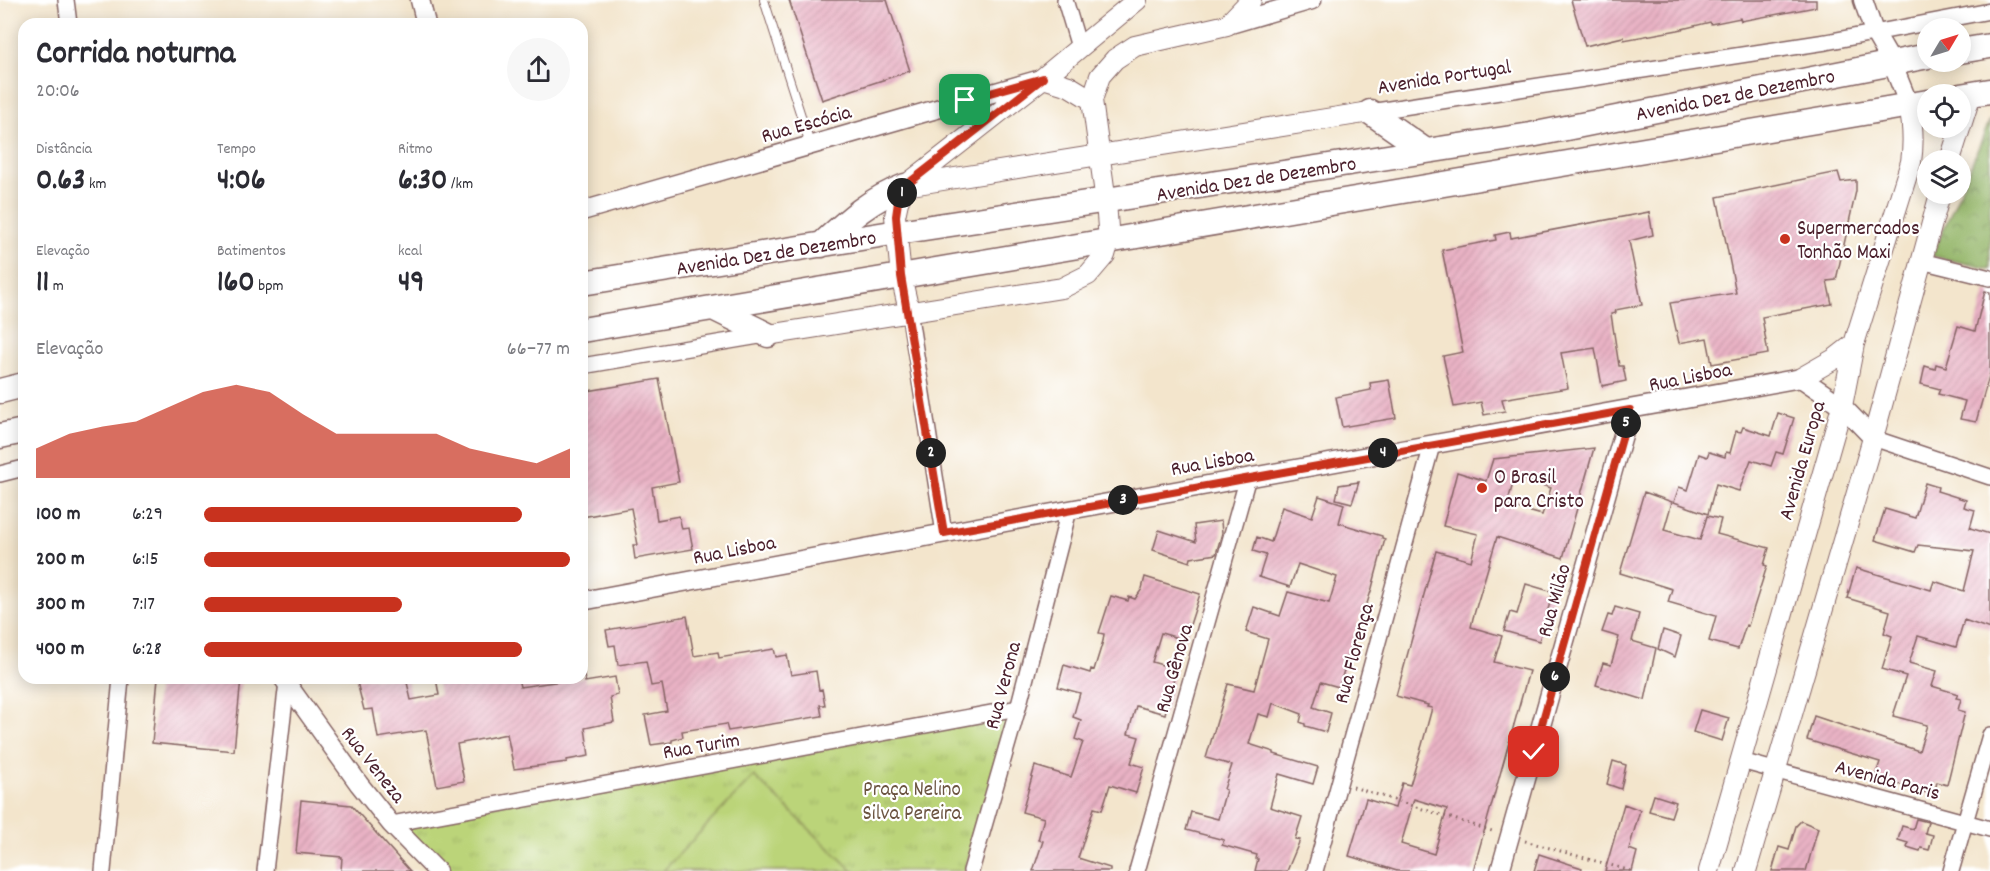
<!DOCTYPE html>
<html lang="pt">
<meta charset="utf-8">
<style>
:root{--surface:#fff;--page:#f7f7f7;--text:#2b2b33;--muted:#7c7c81;--accent:#c8321e}
body{margin:0;font-family:Dekko,sans-serif;background:var(--page);color:var(--text);height:100vh;display:flex;flex-direction:column;font-size:22px;white-space:nowrap}
*{box-sizing:border-box;margin:0}
p{font-size:20px;color:var(--muted)}
.icon{flex:none;width:33px;height:33px;fill:none;stroke:currentColor;stroke-width:2;stroke-linecap:round;stroke-linejoin:round}
.map{position:relative;flex:1;overflow:hidden}
.sheet{position:absolute;left:18px;top:18px;width:570px;height:666px;display:flex;flex-direction:column;background:var(--surface);border-radius:18px;box-shadow:0 3px 15px #0003}
.sheet>*{flex:none}
.needle{width:39px;rotate:52deg}
.fabs{position:absolute;left:1917px;top:18px;display:grid;gap:12px}
.fabs a{display:grid;place-items:center;width:54px;height:54px;border-radius:50%;background:var(--surface);box-shadow:0 3px 15px #0003;font-size:30px}
.pin{position:absolute;display:grid;place-items:center;width:51px;height:51px;color:#fff;margin:-26px;border-radius:12px;box-shadow:0 3px 9px #0006}
.km{position:absolute;width:30px;height:30px;margin:-15px;border-radius:50%;background:#222;color:#fff;font-size:16px;line-height:30px;text-align:center}
.round{display:grid;place-items:center;flex:none;width:63px;height:63px;border-radius:32px;background:var(--page)}
.overview{display:flex;align-items:center;justify-content:space-between;height:102px;padding:0 18px}
h1{font-size:33px;font-weight:700;line-height:45px}
.figures{display:grid;grid-template-columns:repeat(3,1fr);gap:9px;height:102px;padding:6px 18px}
.figures div{display:grid;align-content:center}
.figures b{font-size:30px;font-weight:700}
.figures small{font-size:16px;font-weight:400}
.figures p{font-size:16px}
.chart{height:168px;padding:12px 18px}
.chart p{display:flex;justify-content:space-between}
.chart svg{width:100%;height:108px;margin-top:6px;fill:var(--accent);opacity:.7}
ul{padding:0 18px;list-style:none;font-size:20px}
li{display:grid;grid-template-columns:96px 72px 1fr;align-items:center;height:45px}
li i{height:15px;border-radius:8px;background:var(--accent)}
.map>svg:first-child{display:block}
.forest{fill:url(#forest-crowns);stroke:#6f6a4a;stroke-width:1.5}
.park{fill:url(#park-tufts);stroke:#827a52;stroke-width:1.5}
.pitch{fill:#bbd479;stroke:#827a52;stroke-width:1.5}
.building{fill:url(#building-hatch);fill-rule:evenodd}
.lines{fill:none;stroke-linecap:round;stroke-linejoin:round}
.service-casing{stroke:#856463;stroke-width:10}
.minor-casing{stroke:#856463;stroke-width:18}
.tertiary-casing{stroke:#856463;stroke-width:21}
.secondary-casing{stroke:#856463;stroke-width:22}
.trunk-casing{stroke:#856463;stroke-width:27}
.path{stroke:#856463;stroke-width:3;stroke-dasharray:1.5 4.5;stroke-linecap:butt}
.service{stroke:#fff;stroke-width:8}
.minor{stroke:#fff;stroke-width:15}
.tertiary{stroke:#fff;stroke-width:18}
.secondary{stroke:#fff;stroke-width:20}
.trunk{stroke:#fff;stroke-width:24}
.route-casing{stroke:#fff;stroke-width:12}
.route{stroke:#c8321e;stroke-width:8}
.poi-dot{fill:#c8321e;stroke:#fff;stroke-width:2}
.labels{text-anchor:middle;stroke-width:4.5;stroke-linejoin:round;paint-order:stroke}
.street-label{font-size:21px;fill:#4a1f2b;stroke:#fff}
.poi-label{font-size:21px;fill:#4a1f2b;stroke:#fff;text-anchor:start}
.park-label{font-size:21px;fill:#6c5542;stroke:#fff}
</style>
<div class="map">
<svg width="1990" height="871" viewBox="0 0 1990 871">
<defs>
<pattern id="forest-crowns" width="20" height="18" patternUnits="userSpaceOnUse" patternTransform="scale(1.5)"><rect width="20" height="18" fill="#94b669"/><path d="M2 6a3 3 0 1 1 6 0M12 15a3 3 0 1 1 6 0" fill="none" stroke="#7b9357"/></pattern>
<pattern id="park-tufts" width="24" height="20" patternUnits="userSpaceOnUse" patternTransform="scale(1.5)"><rect width="24" height="20" fill="#bbd479"/><path d="M3 7l-1-3M5 7V3M7 7l1-3M15 17l-1-3M17 17v-4M19 17l1-3" fill="none" stroke="#a2b669"/></pattern>
<pattern id="building-hatch" width="6" height="6" patternUnits="userSpaceOnUse" patternTransform="scale(1.5)"><rect width="6" height="6" fill="#e9b2c5"/><path d="M-1 1l2-2M0 6l6-6M5 7l2-2" fill="none" stroke="#c999a9"/></pattern>
</defs>
<rect width="100%" height="100%" fill="#fff"/>
<filter id="ink" filterUnits="userSpaceOnUse"><feTurbulence type="fractalNoise" baseFrequency=".0167" numOctaves="2"/><feDisplacementMap in="SourceGraphic" scale="12" xChannelSelector="R" yChannelSelector="G"/><feConvolveMatrix kernelMatrix="1 2 1 2 8 2 1 2 1" color-interpolation-filters="sRGB"/></filter>
<filter id="wash" filterUnits="userSpaceOnUse"><feTurbulence type="fractalNoise" baseFrequency=".008" numOctaves="4" result="noise"/><feDisplacementMap in="SourceGraphic" scale="24" xChannelSelector="R" yChannelSelector="G"/><feGaussianBlur stdDeviation="1.35" result="paint"/><feColorMatrix in="noise" values="0 0 0 0 0 0 0 0 0 0 0 0 0 0 0 0 0 1.4 0 .05"/><feComposite in="paint" operator="in"/></filter>
<g filter="url(#wash)">
<rect width="100%" height="100%" fill="#f3e5cc"/>
<path class="forest" d="M1990 120V269L1932 256 1959 194H1960L1961 189Z"/>
<path class="park" d="M1018 708 964 871H438L391 824Z"/>
<path class="pitch" d="M754 776 853 871H663Z"/>
<g id="blocks">
<path class="building" d="M789 0H887L910 71 822 100Z
M1571 0H1816V7L1741 21 1740 18 1711 24 1710 22 1678 30 1624 40 1623 37 1585 46Z
M1838 172 1841 182 1856 180V191L1836 280 1827 281 1832 304 1762 317 1768 354 1712 364 1707 338 1679 343 1670 303 1736 293 1717 197Z
M1649 212 1653 235 1629 241 1642 305 1615 310 1616 313 1611 314 1619 366H1623L1626 381 1602 386 1595 348 1561 353 1568 388 1502 399 1505 411 1484 415 1481 402 1454 407 1443 356 1463 352 1442 250 1496 240 1495 235 1510 232 1511 238Z
M1985 291 1990 292V373L1976 422 1960 419 1965 401 1938 394 1940 389 1921 384 1925 366 1935 369 1936 364 1946 367 1958 326 1975 331Z
M659 379 679 482 652 487 657 520 679 516 682 529 689 528 693 549 635 559 633 545H638L631 508 582 517V392Z
M1389 380 1396 418 1342 427 1336 397 1371 390 1370 383Z
M1778 413 1794 418 1783 454 1776 452 1771 466 1751 460 1739 491 1716 484 1708 514 1674 502 1679 487 1688 490 1699 454 1707 457 1709 452 1725 457 1726 452 1730 453 1736 431 1741 432 1743 427 1771 436Z
M1594 448 1563 558 1497 537 1473 618 1471 627 1502 636 1494 662 1529 671 1473 871H1397L1349 856 1366 799 1395 808 1402 783 1410 785 1422 745 1432 708 1427 707 1428 705 1396 696 1436 551 1471 561 1478 534 1443 526 1457 472 1486 481 1493 459ZM1515 476 1551 488 1542 515 1507 505ZM1414 799 1447 809 1434 854 1401 844Z
M1359 482 1352 503 1336 499 1339 485Z
M1925 483 1938 487 1937 491 1966 500 1964 507 1975 510 1970 528 1990 534V629L1964 620 1956 647 1918 636 1909 663 1937 671 1932 686 1958 694 1956 698 1961 699 1958 710 1965 712 1947 785 1937 782 1934 795 1875 777 1880 762 1807 740 1814 716 1919 751 1927 725 1893 716 1906 676 1882 669 1892 636 1884 633 1890 611 1847 598 1856 568 1931 590 1934 581 1964 591 1974 551 1918 545 1915 552 1875 540 1885 509 1915 518Z
M1644 492 1672 502 1664 530 1700 540 1707 516 1721 519 1717 534 1769 548 1764 565 1767 566 1748 626 1746 625 1738 649 1709 641 1716 616 1668 602 1672 589 1620 573Z
M1319 496 1344 504 1339 523 1382 536V538L1385 539 1372 588 1364 613H1361L1339 687 1321 682 1313 707 1331 713 1326 732 1305 726V724L1300 722 1302 714 1273 703 1269 717 1258 714 1249 744 1274 752V754L1318 767 1313 784 1279 774 1270 807 1302 817 1295 839 1300 840 1287 871H1255L1258 859H1256L1257 855 1222 845 1224 840 1186 830 1191 812 1218 819 1226 790 1224 789 1232 765 1206 758 1228 684 1254 690 1268 639 1246 632 1254 607 1280 616 1288 592 1329 603 1337 577 1298 564 1290 587 1259 577 1266 555 1253 551 1257 537 1271 542 1282 507 1312 517Z
M1221 521 1222 533 1216 554 1191 558 1190 562 1153 550 1159 530 1196 542 1194 525Z
M1145 577 1200 594 1185 640 1161 633 1152 662 1176 669 1165 714 1136 706 1128 734 1139 737 1131 763 1144 767 1136 793 1110 785 1102 810 1094 808 1078 858 1110 868V871H1033L1043 841 1038 840 1044 818 1022 812 1035 766 1071 777 1083 742 1075 739 1081 720 1073 717 1080 693 1058 687 1064 665 1090 673 1091 669 1094 670 1103 641 1104 634 1099 633 1111 596 1128 601 1129 597 1135 599 1142 589Z
M1526 584 1553 592 1539 641 1504 631 1510 612 1517 614Z
M1615 607 1639 614 1632 641 1656 648 1645 700 1596 685 1603 663 1611 665 1619 637 1602 632 1608 615 1612 616Z
M687 616 694 656 718 652 719 658 774 649 776 657 787 655 791 675 816 671 819 690 822 689 825 705H820L822 716 728 731 726 724 682 731 683 737 672 740V742L651 745 645 715 667 711 662 684 651 686 646 661 618 665 615 645 609 646 606 630Z
M1663 630 1681 636 1675 657 1658 649Z
M584 675 585 682 615 677 618 695 610 697 614 722 585 728 589 756 567 760V762L514 769 507 734 457 744 464 781 437 786 426 730 378 738 373 709 364 710 356 678H406L411 700 439 695 436 678H518L520 687 582 678Z
M158 678H241L234 751 152 743Z
M1700 710 1729 718 1722 741 1693 732Z
M1613 761 1626 765 1621 789 1607 784Z
M1654 795 1676 802 1671 817 1649 811Z
M301 800 351 805 410 871H341L342 857 296 853Z
M1624 804 1640 810 1629 849 1637 852 1632 871H1605Z
M1916 819 1928 822 1925 833 1933 835 1929 850 1921 848 1920 851 1907 847 1908 843 1898 840 1902 826 1913 829Z
M1801 821 1818 828 1806 871H1772L1779 847 1789 850 1796 826Z
M1539 854 1582 868 1581 871H1534Z"/>
</g>
</g>
<g filter="url(#ink)">
<use href="#blocks" fill-opacity="0" stroke="#856463" stroke-width="1.5"/>
<g class="lines">
<defs>
<path id="service" d="M764 0 810 144"/>
<path id="minor" d="M66 0 69 24
M1065 0 1079 47
M1370 112 1826 42 1990 11
M1921 261 1990 278
M909 311 944 533
M582 366 765 335
M1873 438 1990 477
M0 474 24 468
M1741 761 1990 829
M391 824 1018 708
M103 871 121 678
M265 871 287 682
M971 871 1018 708 1069 510
M1137 871 1248 477
M1315 871 1432 445
M1951 871 1990 735"/>
<path id="tertiary" d="M420 0 426 24
M1863 0 1874 32 1892 63 1909 105
M1227 25 1312 0
M582 211 1041 79
M582 601 1069 510 1801 378 1842 406 1873 438
M283 678 359 784 391 824 437 871
M1500 871 1630 410"/>
<path id="secondary" d="M1043 78 1069 86 1092 100
M1950 160 1971 94
M905 186 1370 112
M909 311 901 276 895 216 898 202 905 186 1043 78 1137 0
M768 335 1062 288 1088 275 1105 255 1109 241 1106 202 1092 100 1100 76 1115 59 1135 46 1227 25 1251 0
M1801 378 1836 358 1854 344
M1709 871 1842 406 1854 344 1911 162C1914 142 1913 125 1909 105
M1746 871 1873 438 1940 194"/>
<path id="trunk" d="M1960 51 1990 46
M1960 96 1990 91
M1370 112 1426 151
M821 245C849 219 869 200 905 186
M582 283 898 232 1531 135 1928 56
M713 308 768 335
M582 330 1928 102
M0 391 24 385
M0 436 24 431"/>
</defs>
<use href="#service" class="service-casing"/>
<use href="#minor" class="minor-casing"/>
<use href="#tertiary" class="tertiary-casing"/>
<use href="#secondary" class="secondary-casing"/>
<use href="#trunk" class="trunk-casing"/>
<path class="path" d="M1353 787 1492 831
M1525 841 1631 871"/>
<use href="#service" class="service"/>
<use href="#minor" class="minor"/>
<use href="#tertiary" class="tertiary"/>
<use href="#secondary" class="secondary"/>
<use href="#trunk" class="trunk"/>
</g>
</g>
<g class="lines" filter="url(#ink)">
<defs>
<path id="route" d="M965 100 1043 78 905 186 898 202 896 216 901 276 944 533 1630 410 1534 752"/>
</defs>
<use href="#route" class="route-casing"/>
<use href="#route" class="route"/>
</g>
<g class="poi-dot">
<circle cx="1785" cy="239" r="6"/>
<circle cx="1482" cy="488" r="6"/>
</g>
<g class="labels">
<g class="street-label">
<text transform="translate(1444 76) rotate(-9)" y="7">Avenida Portugal</text>
<text transform="translate(1735 94) rotate(-11)" y="7">Avenida Dez de Dezembro</text>
<text transform="translate(806 123) rotate(-16)" y="7">Rua Escócia</text>
<text transform="translate(1256 178) rotate(-9)" y="7">Avenida Dez de Dezembro</text>
<text transform="translate(776 252) rotate(-9)" y="7">Avenida Dez de Dezembro</text>
<text transform="translate(1690 376) rotate(-11)" y="7">Rua Lisboa</text>
<text transform="translate(1801 460) rotate(-74)" y="7">Avenida Europa</text>
<text transform="translate(1212 461) rotate(-10)" y="7">Rua Lisboa</text>
<text transform="translate(734 549) rotate(-11)" y="7">Rua Lisboa</text>
<text transform="translate(1553 600) rotate(-74)" y="7">Rua Milão</text>
<text transform="translate(1353 653) rotate(-75)" y="7">Rua Florença</text>
<text transform="translate(1173 668) rotate(-74)" y="7">Rua Gênova</text>
<text transform="translate(1002 685) rotate(-75)" y="7">Rua Verona</text>
<text transform="translate(701 745) rotate(-10)" y="7">Rua Turim</text>
<text transform="translate(374 764) rotate(52)" y="7">Rua Veneza</text>
<text transform="translate(1888 779) rotate(15)" y="7">Avenida Paris</text>
</g>
<g class="poi-label">
<text x="1797" y="234">Supermercados<tspan x="1797" dy="24">Tonhão Maxi</tspan></text>
<text x="1494" y="483">O Brasil<tspan x="1494" dy="24">para Cristo</tspan></text>
</g>
<g class="park-label">
<text x="912" y="795">Praça Nelino<tspan x="912" dy="24">Silva Pereira</tspan></text>
</g>
</g>
</svg>
<div class="fabs">
<a><svg class="needle" viewBox="-14 -14 28 28"><path d="M0-13l5 13h-10z" fill="#e53935"/><path d="M0 13l5-13h-10z" fill="#7c7c81"/></svg></a>
<a><svg class="icon" aria-label="locate" viewBox="0 0 24 24"><circle cx="12" cy="12" r="6"/><path d="M12 2v4M12 18v4M2 12h4M18 12h4"/></svg></a>
<a><svg class="icon" aria-label="layers" viewBox="0 0 24 24"><path d="M12 4l9 5-9 5-9-5zM3 14l9 5 9-5"/></svg></a>
</div>
<div class="pin" style="left:965px;top:100px;background:#1e9e55"><svg class="icon" aria-label="arrive" viewBox="0 0 24 24"><path d="M6 21V4h12l-3 4 3 4H6"/></svg></div>
<div class="pin" style="left:1534px;top:752px;background:#d93025"><svg class="icon" aria-label="check" viewBox="0 0 24 24"><path d="M5 12l5 5 9-10"/></svg></div>
<b class="km" style="left:902px;top:193px">1</b>
<b class="km" style="left:931px;top:453px">2</b>
<b class="km" style="left:1123px;top:500px">3</b>
<b class="km" style="left:1383px;top:453px">4</b>
<b class="km" style="left:1626px;top:423px">5</b>
<b class="km" style="left:1555px;top:677px">6</b>
<section class="sheet">
<div class="overview"><div><h1>Corrida noturna</h1><p>20:06</p></div><a class="round"><svg class="icon" aria-label="share" viewBox="0 0 24 24"><path d="M12 15V3M7 8l5-5 5 5M5 13v7h14v-7"/></svg></a></div>
<div class="figures">
<div><p>Distância</p><b>0.63<small> km</small></b></div>
<div><p>Tempo</p><b>4:06</b></div>
<div><p>Ritmo</p><b>6:30<small> /km</small></b></div>
</div>
<div class="figures">
<div><p>Elevação</p><b>11<small> m</small></b></div>
<div><p>Batimentos</p><b>160<small> bpm</small></b></div>
<div><p>kcal</p><b>49</b></div>
</div>
<div class="chart"><p><span>Elevação</span>66–77 m</p>
<svg viewBox="0 0 160 44" preserveAspectRatio="none"><path d="M0 44V32L10 26L20 23L30 21L40 15L50 9L60 6L70 9L80 18L90 26L100 26L110 26L120 26L130 32L140 35L150 38L160 32V44z"/></svg>
</div>
<ul>
<li><b>100 m</b>6:29<i style="width:87%"></i></li>
<li><b>200 m</b>6:15<i style="width:100%"></i></li>
<li><b>300 m</b>7:17<i style="width:54%"></i></li>
<li><b>400 m</b>6:28<i style="width:87%"></i></li>
</ul>
</section>
</div>
